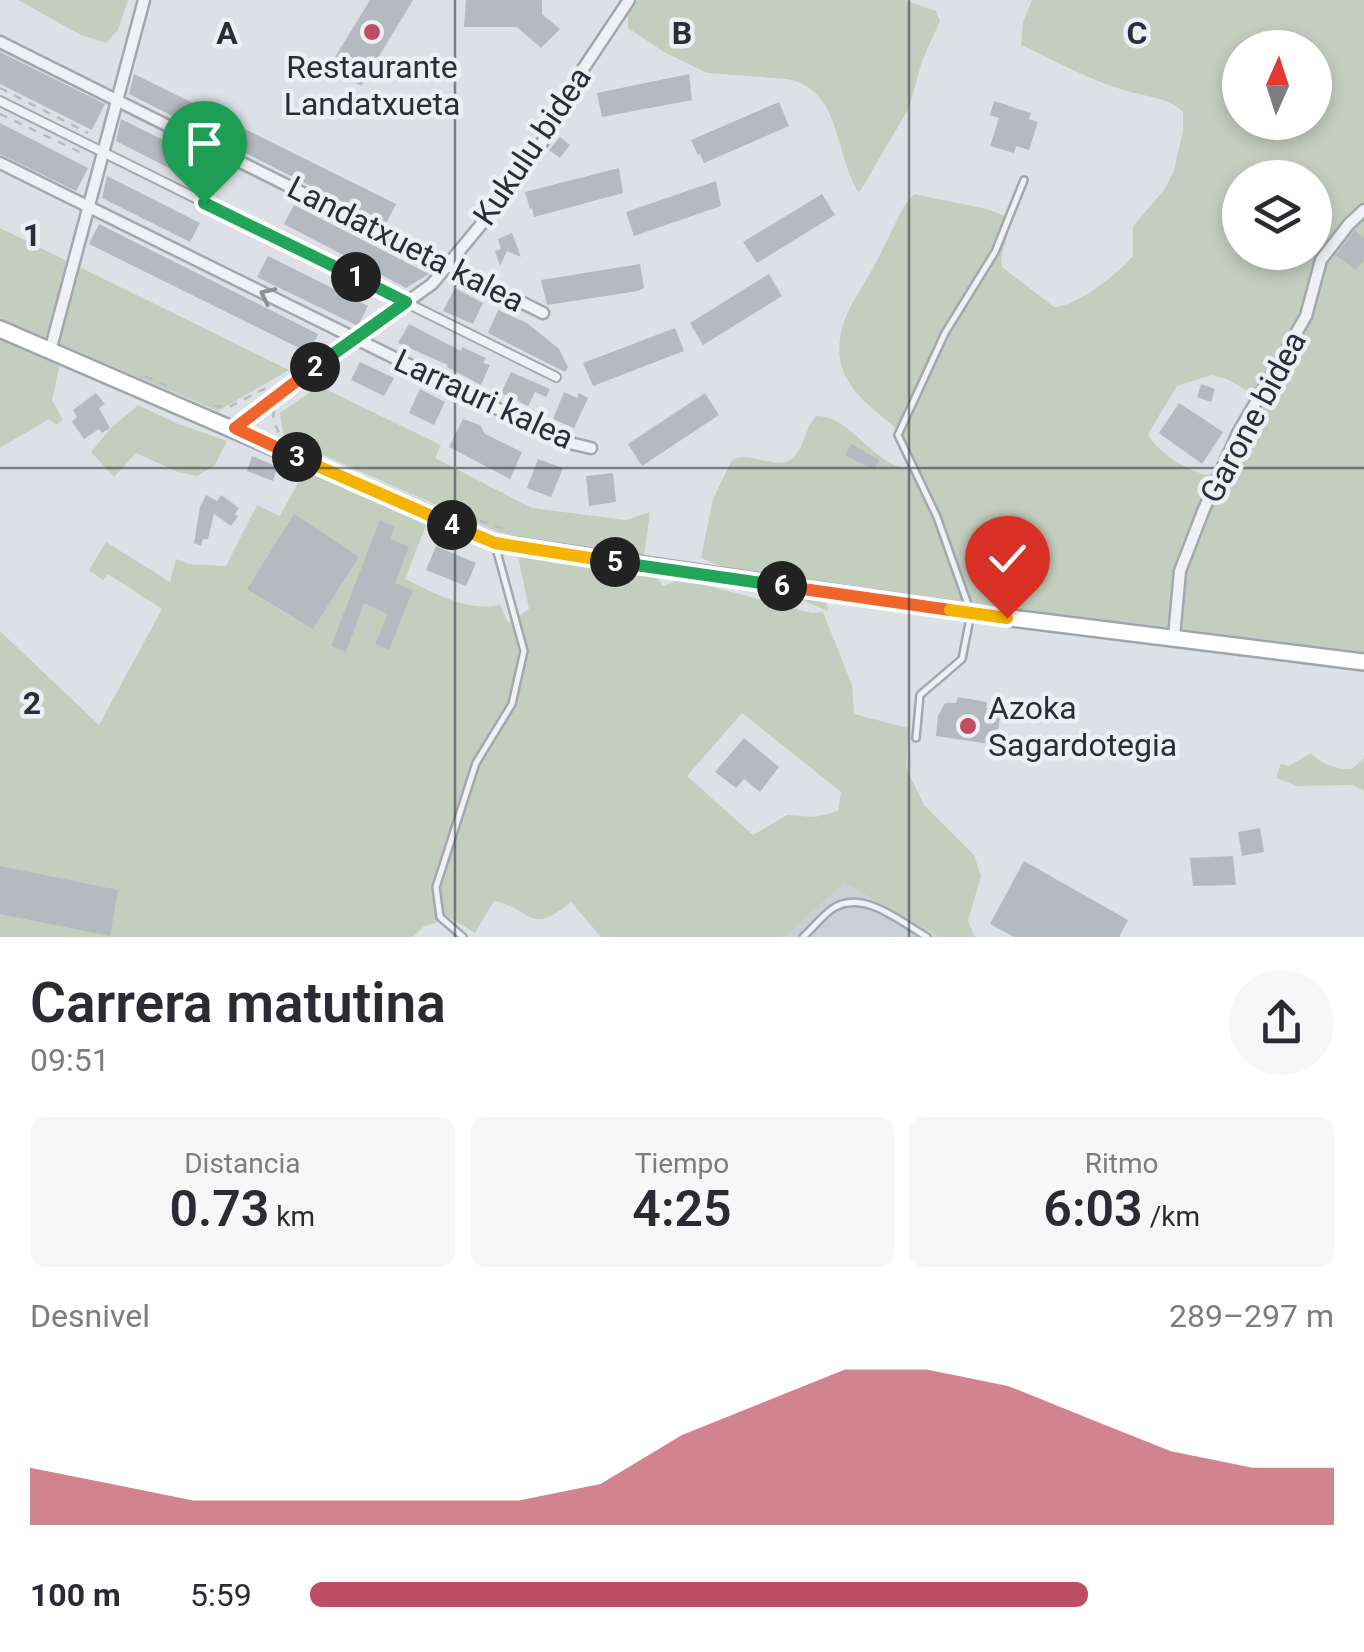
<!DOCTYPE html>
<html lang="es">
<meta charset="utf-8">
<style>
:root{--surface:#fff;--page:#f7f7f7;--text:#2b2b33;--muted:#7c7c81;--accent:#be4f62}
body{margin:0;font-family:Roboto,sans-serif;background:var(--page);color:var(--text);height:100vh;display:flex;flex-direction:column;font-size:38px;white-space:nowrap}
*{box-sizing:border-box;margin:0}
p{font-size:32px;color:var(--muted)}
.icon{flex:none;width:55px;height:55px;fill:none;stroke:currentColor;stroke-width:2;stroke-linecap:round;stroke-linejoin:round}
.map{position:relative;height:937px;overflow:hidden}
.side{display:flex;flex-direction:column;background:var(--surface);flex:1}
.side>*{flex:none}
.needle{width:65px;rotate:3deg}
.buttons{position:absolute;left:1222px;top:30px;display:grid;gap:20px}
.buttons a{display:grid;place-items:center;width:110px;height:110px;border-radius:50%;background:var(--surface);box-shadow:0 5px 15px #0003;font-size:50px}
.pin{position:absolute;display:grid;place-items:center;width:85px;height:85px;color:#fff;margin:-102px -42px;border-radius:50% 50% 50% 0;rotate:-45deg;box-shadow:0 0 10px #0007}
.pin .icon{rotate:45deg}
.km{position:absolute;width:50px;height:50px;margin:-25px;border-radius:50%;background:#222;color:#fff;font-size:28px;line-height:50px;text-align:center}
.round{display:grid;place-items:center;flex:none;width:105px;height:105px;border-radius:52px;background:var(--page)}
.head{display:flex;align-items:center;justify-content:space-between;height:170px;padding:0 30px}
h1{font-size:55px;font-weight:600;line-height:75px}
.metrics{display:grid;grid-template-columns:repeat(3,1fr);gap:15px;height:170px;padding:10px 30px}
.metrics div{display:grid;align-content:center;border-radius:15px;background:var(--page);text-align:center}
.metrics b{font-size:50px;font-weight:600}
.metrics small{font-size:28px;font-weight:400}
.metrics p{font-size:28px}
.chart{height:280px;padding:20px 30px}
.chart p{display:flex;justify-content:space-between}
.chart svg{width:100%;height:180px;margin-top:10px;fill:var(--accent);opacity:.7}
ul{padding:0 30px;list-style:none;font-size:32px}
li{display:grid;grid-template-columns:160px 120px 1fr;align-items:center;height:75px}
li i{height:25px;border-radius:12px;background:var(--accent)}
.map>svg:first-child{display:block}
.built{fill:#ccd0d6}
.green{fill:#c4cebf;fill-rule:evenodd}
.building{fill:#b5bac1}
.lines{fill:none;stroke-linecap:round;stroke-linejoin:round}
.service-casing{stroke:#a3a8ae;stroke-width:10}
.pedestrian-casing{stroke:#a3a8ae;stroke-width:12}
.minor-casing{stroke:#a3a8ae;stroke-width:15}
.primary-casing{stroke:#9ea5b0;stroke-width:20}
.path{stroke:#b8bbc0;stroke-width:2.5;stroke-dasharray:8 8;stroke-linecap:butt}
.service{stroke:#f0f1f4;stroke-width:5}
.pedestrian{stroke:#f0f1f4;stroke-width:8}
.minor{stroke:#f0f1f4;stroke-width:10}
.primary{stroke:#fff;stroke-width:15}
.oneway{stroke:#8c9097}
.split-1-casing{stroke:#fff;stroke-width:20}
.split-2-casing{stroke:#fff;stroke-width:20}
.split-3-casing{stroke:#fff;stroke-width:20}
.split-4-casing{stroke:#fff;stroke-width:20}
.split-5-casing{stroke:#fff;stroke-width:20}
.split-6-casing{stroke:#fff;stroke-width:20}
.split-7-casing{stroke:#fff;stroke-width:20}
.split-8-casing{stroke:#fff;stroke-width:20}
.split-1{stroke:#22a559;stroke-width:12}
.split-2{stroke:#22a559;stroke-width:12}
.split-3{stroke:#f0652b;stroke-width:12}
.split-4{stroke:#f5b400;stroke-width:12}
.split-5{stroke:#f5b400;stroke-width:12}
.split-6{stroke:#22a559;stroke-width:12}
.split-7{stroke:#f0652b;stroke-width:12}
.split-8{stroke:#f5b400;stroke-width:12}
.grid{fill:none;stroke:#292f3a;stroke-width:2.5;stroke-opacity:0.55}
.poi-dot{fill:#be4f62;stroke:#eceff3;stroke-width:4}
.labels{text-anchor:middle;stroke-width:9;stroke-linejoin:round;paint-order:stroke}
.poi-label{font-size:32px;fill:#292f3a;stroke:#eceff3}
.street-label{font-size:32px;fill:#292f3a;stroke:#eceff3}
.grid-label{font-size:32px;text-anchor:middle;font-weight:bold;fill:#292f3a;stroke:#eceff3;stroke-width:9;stroke-linejoin:round;paint-order:stroke}
</style>
<div class="map">
<svg width="1364" height="937" viewBox="0 0 1364 937">
<rect width="100%" height="100%" fill="#dde1e5"/>
<path class="built" d="M844 883 940 937H786Z"/>
<path class="green" d="M18 0H128L118 30 106 43 81 35Z
M638 0H904L936 11 940 21 922 61 909 108 859 193C834 155 842 89 787 79L707 73 664 52 628 28V14Z
M1032 0H1364V652L899 594 847 584 830 586 826 598 828 611 701 558 713 499 732 460C752 450 776 472 793 458 805 447 805 427 816 416 850 415 870 461 904 468L911 463C919 419 830 408 840 338 844 312 860 291 873 268 884 248 893 227 904 206L914 194 987 209 1005 216C1015 233 998 249 1002 267L1054 307C1076 307 1119 273 1133 256V226L1165 189 1174 170 1183 131V112C1172 100 1155 98 1139 94 1098 85 1058 62 1021 45L1023 22ZM1240 48H1315V122H1240ZM1240 178H1315V252H1240ZM1211 375 1227 379 1251 393C1250 413 1225 468 1207 475 1186 470 1158 453 1148 434L1177 386Z
M0 228 289 370 218 411 64 346 52 400 63 420 56 425 49 419 0 448Z
M319 386 441 445 435 458 532 508 626 520 650 512 644 557 663 586 682 579 812 613 823 612 852 685 854 714 908 728 906 768 924 805 974 855 981 876 968 921 975 937H940L844 883 786 937H601L571 902C529 937 533 909 494 901L475 933 450 918 423 927 413 937H0V631L99 725 162 609 108 574 103 580 89 570 106 542 170 582 176 559 188 564 226 566 257 505 280 516 306 468 427 523 405 579C435 593 466 612 500 605L508 623 529 609 514 536 498 532 284 438 280 413ZM742 713 841 792 838 811 815 817 787 815 753 835 687 776Z
M138 405 176 423 227 441 215 465 197 476 178 472 136 453 114 477 91 452 111 428Z
M1311 753C1321 764 1337 770 1352 769L1364 758V791L1353 785 1297 786 1276 778 1281 764 1289 766Z"/>
<path class="building" d="M370 0H413L361 86 329 67Z
M466 0H542V14L560 29 541 48 517 27H464Z
M0 52 105 104 92 130 0 84Z
M134 74 396 204 386 224 129 94Z
M689 74 692 100 602 117 597 93Z
M994 101 1031 113 1029 119 1038 122 1029 150 1016 146 1014 153 990 146 999 118 990 115Z
M779 102 789 126 704 163 700 154 698 155 691 140Z
M121 119 226 171 216 192 116 141Z
M0 123 88 168 76 191 0 154Z
M560 137 570 145 560 158 549 150Z
M619 168 623 193 534 217 532 208 530 209 525 192Z
M107 176 200 223 190 242 102 198Z
M716 181 721 206 634 236 626 212Z
M822 194 835 215 757 263 743 242Z
M294 205 429 274 406 288 284 224Z
M99 224 318 334 309 353 89 244Z
M1355 230 1364 238V260L1355 270 1336 255Z
M512 233 521 257 507 251 500 266 495 251 501 249 498 239Z
M268 256 368 306 358 326 257 277Z
M640 264 644 288 638 291 547 305 541 280Z
M769 274 782 296 703 345 690 323Z
M455 288 483 303 473 324 443 311Z
M498 310 527 323 559 349 568 367 565 372 488 333Z
M409 324 461 351 462 347 486 358 483 363 490 365 481 385 447 367 448 365 398 343Z
M675 328 684 351 593 386 583 363Z
M360 362 394 378 384 396 351 380Z
M511 372 550 389 546 397 535 392 528 406 501 393Z
M1201 384 1215 389 1211 402 1197 397Z
M420 389 445 402 434 425 409 413Z
M564 392 577 398 579 393 588 398 574 428 553 419Z
M96 393 105 404 99 408 110 428 102 433 99 429 84 439 72 422 77 417 73 410Z
M705 393 719 415 642 466 628 444Z
M1179 403 1223 432 1202 464 1159 433Z
M463 419 480 425 485 434 522 452 510 479 449 447Z
M851 444 879 460 874 470 845 455Z
M252 456 278 467 273 481 247 471Z
M538 459 563 468 551 497 527 488Z
M613 473 616 502 589 506 586 476Z
M206 495 217 501 221 495 239 508 235 514 238 516 231 526 214 514 208 539H203L201 546 194 543 200 507Z
M294 514 359 557 313 629 247 589Z
M380 520 395 527 390 539 409 547 395 583 413 590 389 650 375 644 388 614 364 603 346 652 331 646Z
M436 546 476 563 466 586 426 570Z
M958 697 987 702 986 708 1001 710 996 745 936 736 938 716 945 703H956Z
M744 738 779 767 760 792 744 779 736 788 715 772Z
M1260 828 1264 852 1242 856 1238 832Z
M1233 856 1236 885 1193 886 1190 858Z
M1024 861 1128 920 1119 937H1014L990 924Z
M0 866 118 890 110 936 0 914Z"/>
<g class="lines">
<defs>
<path id="service" d="M916 738 920 695 962 659 971 613 937 517 898 435 945 333 995 252 1024 180
M463 937 440 917 436 887 476 763 512 704 524 651 496 548
M803 937C813 928 822 916 832 909 862 888 901 922 927 937"/>
<path id="pedestrian" d="M0 101 556 377"/>
<path id="minor" d="M0 42 543 313
M0 163 565 442 591 448
M50 351 144 0
M235 428 266 403 432 284 512 187 556 122 581 72 629 0
M1174 637 1180 571 1204 509 1238 433 1306 316 1321 260 1349 224 1364 210"/>
<path id="primary" d="M0 329 495 543 971 613 1364 662"/>
</defs>
<use href="#service" class="service-casing"/>
<use href="#pedestrian" class="pedestrian-casing"/>
<use href="#minor" class="minor-casing"/>
<use href="#primary" class="primary-casing"/>
<path class="path" d="M0 88 88 133
M0 114 84 154
M145 376 169 387
M214 406 229 407 270 386
M274 410 273 420 280 435
M480 521 511 531"/>
<use href="#service" class="service"/>
<use href="#pedestrian" class="pedestrian"/>
<use href="#minor" class="minor"/>
<use href="#primary" class="primary"/>
</g>
<defs><path id="oneway-chevron" d="M-2-3.5L2.5 0L-2 3.5" fill="none" stroke-width="1.6" stroke-linecap="round" stroke-linejoin="round" transform="scale(2.5)"/></defs>
<use class="oneway" href="#oneway-chevron" transform="translate(267 295) rotate(-154)"/>
<g class="lines">
<defs>
<path id="split-1" d="M204 203 356 277"/>
<path id="split-2" d="M315 367 406 302 356 277"/>
<path id="split-3" d="M297 457 235 428 315 367"/>
<path id="split-4" d="M297 457 452 525"/>
<path id="split-5" d="M452 525 495 543 615 562"/>
<path id="split-6" d="M615 562 782 586"/>
<path id="split-7" d="M782 586 950 610"/>
<path id="split-8" d="M950 610 1007 618"/>
</defs>
<use href="#split-1" class="split-1-casing"/>
<use href="#split-2" class="split-2-casing"/>
<use href="#split-3" class="split-3-casing"/>
<use href="#split-4" class="split-4-casing"/>
<use href="#split-5" class="split-5-casing"/>
<use href="#split-6" class="split-6-casing"/>
<use href="#split-7" class="split-7-casing"/>
<use href="#split-8" class="split-8-casing"/>
<use href="#split-1" class="split-1"/>
<use href="#split-2" class="split-2"/>
<use href="#split-3" class="split-3"/>
<use href="#split-4" class="split-4"/>
<use href="#split-5" class="split-5"/>
<use href="#split-6" class="split-6"/>
<use href="#split-7" class="split-7"/>
<use href="#split-8" class="split-8"/>
</g>
<path class="grid" d="M455 0V937M909 0V937M0 468H1364"/>
<g class="poi-dot">
<circle cx="372" cy="32" r="10"/>
<circle cx="968" cy="726" r="10"/>
</g>
<g class="labels">
<g class="poi-label">
<text x="372" y="78">Restaurante<tspan x="372" dy="37">Landatxueta</tspan></text>
<text x="988" y="719" text-anchor="start">Azoka<tspan x="988" dy="37">Sagardotegia</tspan></text>
</g>
<g class="street-label">
<text transform="translate(532 146) rotate(-56)" y="11">Kukulu bidea</text>
<text transform="translate(406 244) rotate(27)" y="11">Landatxueta kalea</text>
<text transform="translate(484 399) rotate(25)" y="11">Larrauri kalea</text>
<text transform="translate(1253 417) rotate(-62)" y="11">Garone bidea</text>
</g>
</g>
<g class="grid-label">
<text x="227" y="44">A</text>
<text x="682" y="44">B</text>
<text x="1137" y="44">C</text>
<text x="32" y="246">1</text>
<text x="32" y="714">2</text>
</g>
</svg>
<div class="buttons">
<a><svg class="needle" viewBox="-14 -14 28 28"><path d="M0-13l5 13h-10z" fill="#e53935"/><path d="M0 13l5-13h-10z" fill="#7c7c81"/></svg></a>
<a><svg class="icon" aria-label="layers" viewBox="0 0 24 24"><path d="M12 4l9 5-9 5-9-5zM3 14l9 5 9-5"/></svg></a>
</div>
<div class="pin" style="left:204px;top:203px;background:#1e9e55"><svg class="icon" aria-label="arrive" viewBox="0 0 24 24"><path d="M6 21V4h12l-3 4 3 4H6"/></svg></div>
<div class="pin" style="left:1007px;top:618px;background:#d93025"><svg class="icon" aria-label="check" viewBox="0 0 24 24"><path d="M5 12l5 5 9-10"/></svg></div>
<b class="km" style="left:356px;top:277px">1</b>
<b class="km" style="left:315px;top:367px">2</b>
<b class="km" style="left:297px;top:457px">3</b>
<b class="km" style="left:452px;top:525px">4</b>
<b class="km" style="left:615px;top:562px">5</b>
<b class="km" style="left:782px;top:586px">6</b>
</div>
<section class="side">
<div class="head"><div><h1>Carrera matutina</h1><p>09:51</p></div><a class="round"><svg class="icon" aria-label="share" viewBox="0 0 24 24"><path d="M12 15V3M7 8l5-5 5 5M5 13v7h14v-7"/></svg></a></div>
<div class="metrics">
<div><p>Distancia</p><b>0.73<small> km</small></b></div>
<div><p>Tiempo</p><b>4:25</b></div>
<div><p>Ritmo</p><b>6:03<small> /km</small></b></div>
</div>
<div class="chart"><p><span>Desnivel</span>289–297 m</p>
<svg viewBox="0 0 160 44" preserveAspectRatio="none"><path d="M0 44V30L10 34L20 38L30 38L40 38L50 38L60 38L70 34L80 22L90 14L100 6L110 6L120 10L130 18L140 26L150 30L160 30V44z"/></svg>
</div>
<ul>
<li><b>100 m</b>5:59<i style="width:76%"></i></li>
</ul>
</section>
